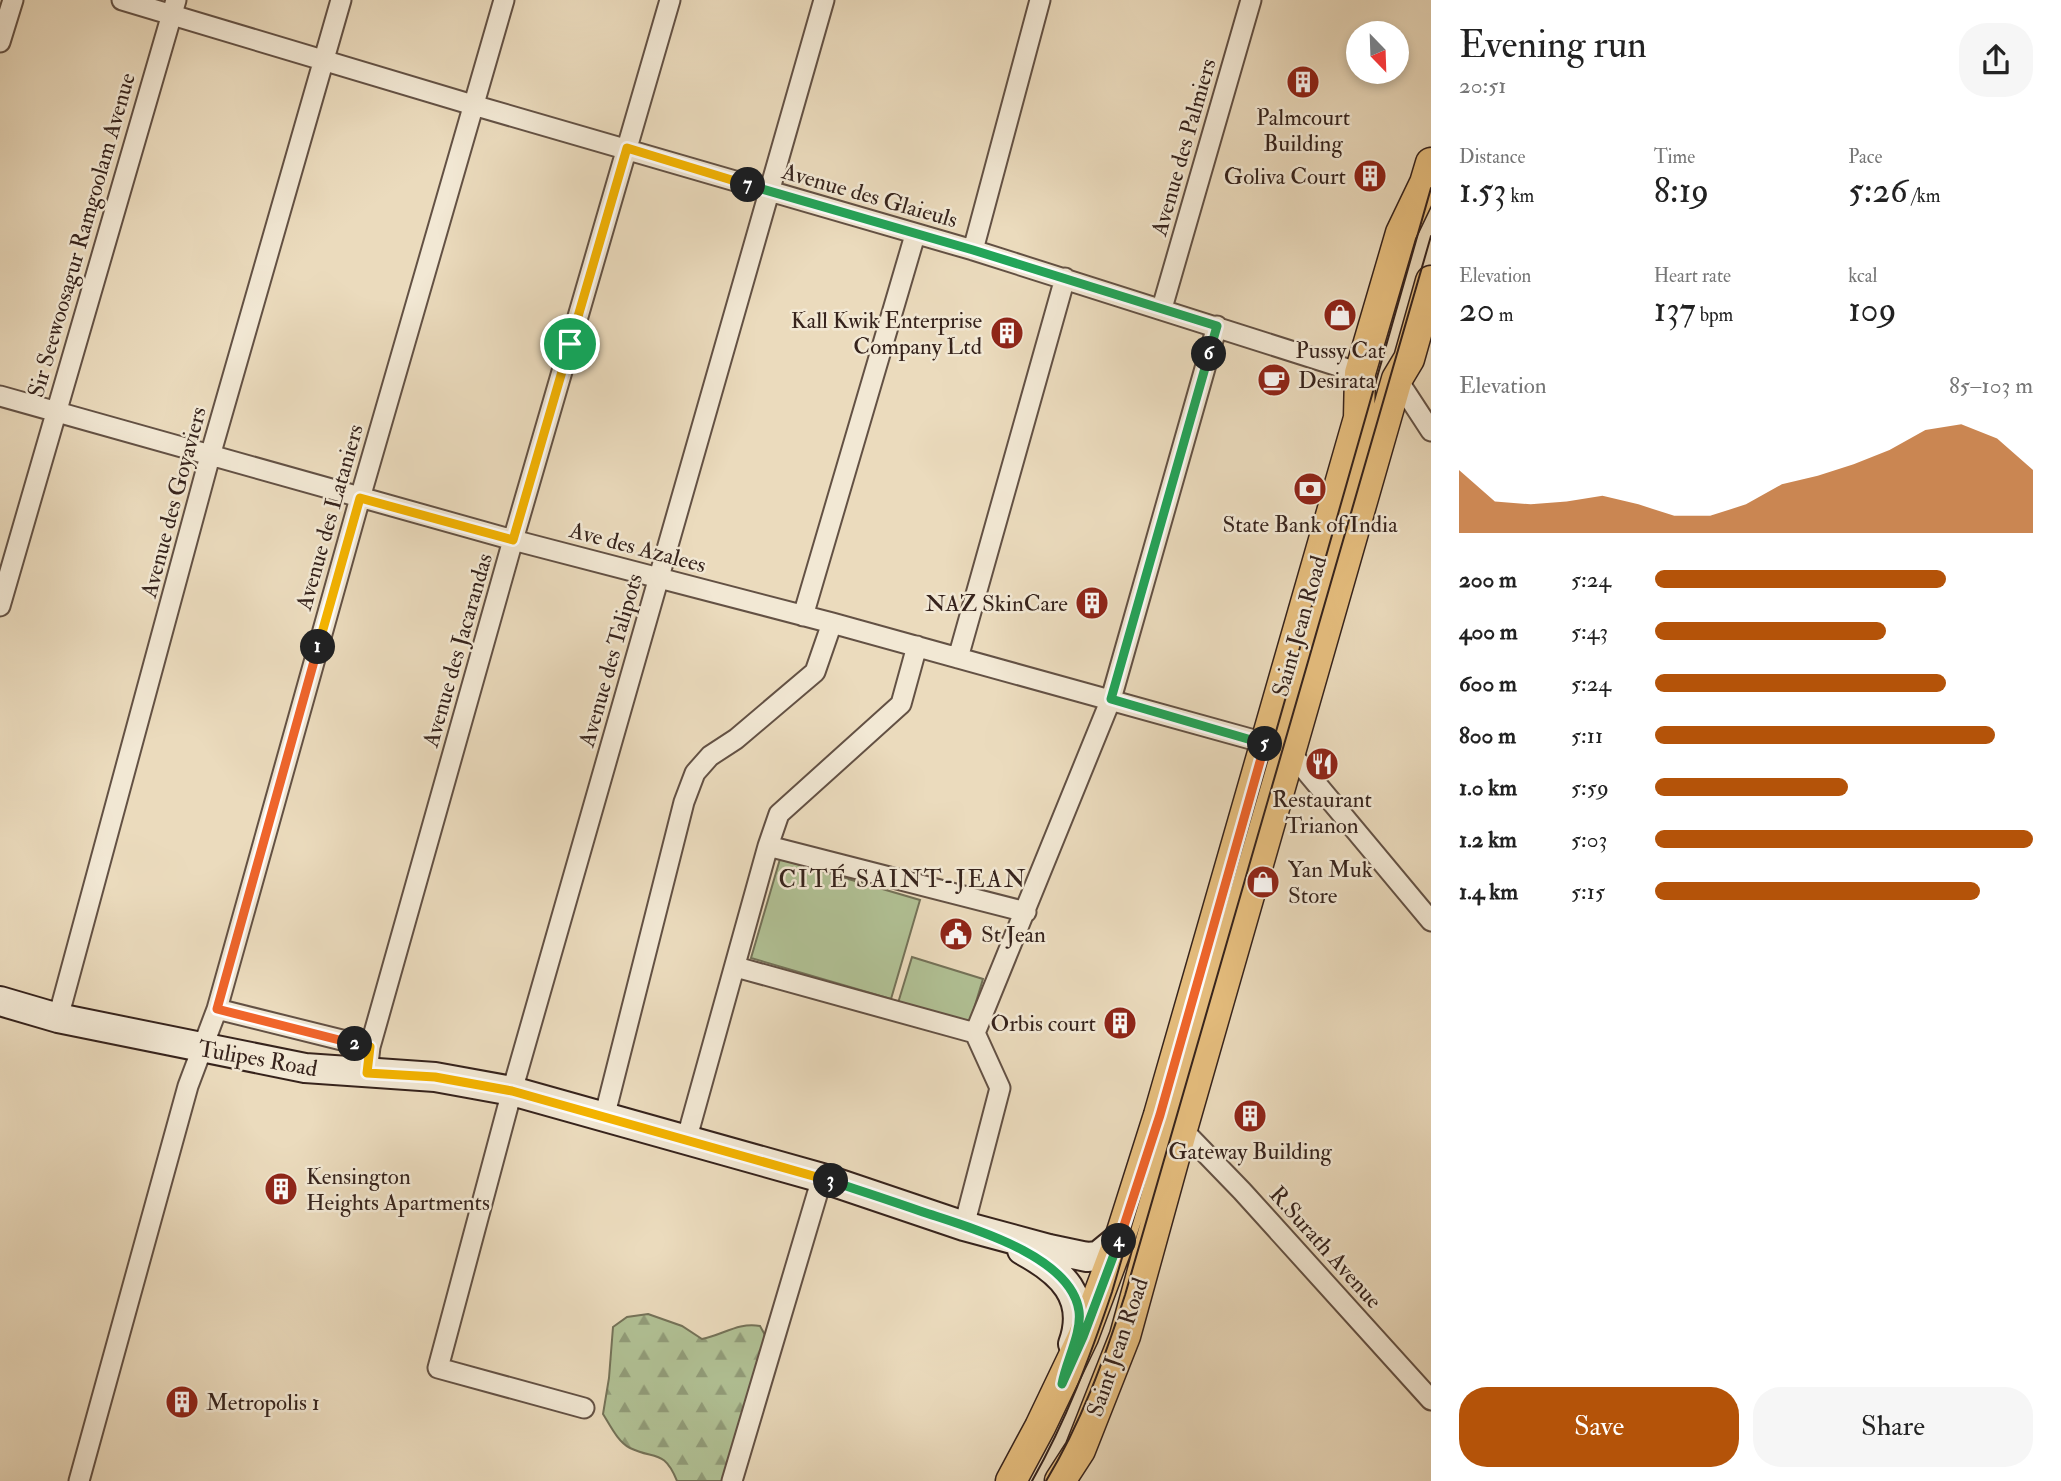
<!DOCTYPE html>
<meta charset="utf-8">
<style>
:root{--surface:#fff;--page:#f6f6f6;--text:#222;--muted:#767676;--accent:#b45309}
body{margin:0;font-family:"IM FELL Double Pica",serif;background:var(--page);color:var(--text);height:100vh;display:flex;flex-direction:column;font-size:26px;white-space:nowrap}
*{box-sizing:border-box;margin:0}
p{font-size:23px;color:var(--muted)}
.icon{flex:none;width:38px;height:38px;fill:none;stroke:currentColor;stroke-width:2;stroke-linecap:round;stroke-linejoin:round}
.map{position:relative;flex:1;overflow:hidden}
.drawer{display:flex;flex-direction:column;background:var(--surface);width:630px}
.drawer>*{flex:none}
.needle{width:46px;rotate:157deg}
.fabs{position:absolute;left:1346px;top:21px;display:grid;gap:14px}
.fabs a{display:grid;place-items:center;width:63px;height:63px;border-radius:50%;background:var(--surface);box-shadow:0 4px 10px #0003;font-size:35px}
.pin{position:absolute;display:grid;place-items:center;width:60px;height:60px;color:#fff;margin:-30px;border:4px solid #fff;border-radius:50%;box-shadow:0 2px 7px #0007}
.km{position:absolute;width:35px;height:35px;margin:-18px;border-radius:50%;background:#222;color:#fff;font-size:19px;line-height:35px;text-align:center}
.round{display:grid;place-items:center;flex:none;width:74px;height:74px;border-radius:28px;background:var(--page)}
.overview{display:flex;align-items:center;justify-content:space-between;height:119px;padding:0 28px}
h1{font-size:38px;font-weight:600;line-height:52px}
.metrics{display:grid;grid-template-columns:repeat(3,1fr);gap:10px;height:119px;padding:7px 28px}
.metrics div{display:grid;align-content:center}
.metrics b{font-size:35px;font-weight:600}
.metrics small{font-size:19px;font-weight:400}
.metrics p{font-size:19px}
.chart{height:196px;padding:14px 28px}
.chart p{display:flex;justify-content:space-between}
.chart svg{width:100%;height:126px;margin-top:7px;fill:var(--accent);opacity:.7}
.action{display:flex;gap:14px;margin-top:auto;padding:14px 28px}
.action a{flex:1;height:80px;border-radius:28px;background:var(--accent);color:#fff;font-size:28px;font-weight:600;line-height:80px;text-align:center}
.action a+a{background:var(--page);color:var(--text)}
ul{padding:0 28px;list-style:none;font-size:23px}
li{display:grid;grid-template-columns:112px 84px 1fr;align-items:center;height:52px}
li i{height:18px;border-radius:9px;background:var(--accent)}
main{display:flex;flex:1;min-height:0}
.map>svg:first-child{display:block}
.grass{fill:#b1c195;stroke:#747258;stroke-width:2}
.forest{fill:url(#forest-firs);stroke:#747258;stroke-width:2}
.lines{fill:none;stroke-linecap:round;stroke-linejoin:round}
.minor-casing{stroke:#635144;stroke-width:23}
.secondary-casing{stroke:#36231c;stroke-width:32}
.primary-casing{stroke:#36231c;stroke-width:33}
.minor{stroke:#f2e8d4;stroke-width:19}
.secondary{stroke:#f2e8d4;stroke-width:28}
.primary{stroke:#e6be7e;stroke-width:30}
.tram{stroke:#36231c;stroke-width:2}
.split-1-casing{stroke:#fff;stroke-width:14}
.split-2-casing{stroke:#fff;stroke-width:14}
.split-3-casing{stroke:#fff;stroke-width:14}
.split-4-casing{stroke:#fff;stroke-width:14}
.split-5-casing{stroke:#fff;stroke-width:14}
.split-6-casing{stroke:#fff;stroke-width:14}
.split-7-casing{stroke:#fff;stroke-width:14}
.split-8-casing{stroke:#fff;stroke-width:14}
.split-1{stroke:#f5b400;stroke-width:9}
.split-2{stroke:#f0652b;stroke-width:9}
.split-3{stroke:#f5b400;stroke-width:9}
.split-4{stroke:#22a559;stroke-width:9}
.split-5{stroke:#f0652b;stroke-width:9}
.split-6{stroke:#22a559;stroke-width:9}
.split-7{stroke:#22a559;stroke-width:9}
.split-8{stroke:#f5b400;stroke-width:9}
.labels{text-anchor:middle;stroke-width:5;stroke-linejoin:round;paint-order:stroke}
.poi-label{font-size:23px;fill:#36231c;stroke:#f2e8d4}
.street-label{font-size:23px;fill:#36231c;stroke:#f2e8d4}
.neighbourhood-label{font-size:24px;letter-spacing:2px;fill:#36231c;stroke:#f2e8d4}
</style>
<main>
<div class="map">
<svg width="1431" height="1481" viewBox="0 0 1431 1481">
<defs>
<pattern id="forest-firs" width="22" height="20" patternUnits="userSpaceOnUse" patternTransform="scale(1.75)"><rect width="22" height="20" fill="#b1c195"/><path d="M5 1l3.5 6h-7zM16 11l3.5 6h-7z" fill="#919c79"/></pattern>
</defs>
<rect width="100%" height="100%" fill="#ebdbbd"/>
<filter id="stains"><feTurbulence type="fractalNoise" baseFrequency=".00286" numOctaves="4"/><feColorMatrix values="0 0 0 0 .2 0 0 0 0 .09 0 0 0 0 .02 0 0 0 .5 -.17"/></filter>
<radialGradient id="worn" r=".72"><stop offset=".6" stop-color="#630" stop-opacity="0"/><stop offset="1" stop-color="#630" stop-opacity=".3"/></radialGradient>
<path class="grass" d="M780 859 920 900 891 999 751 958Z
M912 957 983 979 969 1025 898 1003Z"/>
<path class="forest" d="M648 1314 682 1326 702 1339C723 1335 738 1322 760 1326L765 1335 726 1481H677C664 1449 655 1460 630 1448 618 1442 610 1425 603 1414L609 1378 613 1327 627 1317Z"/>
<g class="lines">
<defs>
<path id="minor" d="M122 0 473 105 973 250 1360 373
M0 42 13 0
M973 250 1040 0
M1162 308 1251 0
M1397 379 1431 431
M0 396 513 540 832 623 1265 743
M0 606 176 0
M803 616 915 235
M958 658 1065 278
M1290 752 1431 921
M768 846 1026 912
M736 967 975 1033
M217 1009 370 1047
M58 1018 210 456 341 0
M367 1073 370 1047 513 540 670 0
M604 1118 684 802 695 773 710 756 736 739 815 672 832 623
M1182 1129 1242 1191 1431 1400
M686 1141 768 846 779 814 901 704 917 646
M964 1226 1000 1088 975 1033 1111 699 1217 326
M584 1408 438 1368 512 1091 824 0
M79 1481 188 1086 217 1009 360 498 504 0
M732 1481 822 1178"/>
<path id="secondary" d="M0 1001 58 1018 305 1068 435 1077 512 1091 822 1178 964 1226 1049 1249 1087 1257 1098 1256 1120 1238
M1022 1250C1061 1271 1090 1297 1073 1344"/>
<path id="primary" d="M1011 1481 1040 1427 1083 1337 1120 1238 1159 1115 1359 418 1360 373 1401 233 1425 183 1431 163
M1060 1481 1080 1450 1125 1336 1182 1129 1397 379 1409 359 1431 281"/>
</defs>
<use href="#minor" class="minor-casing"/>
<use href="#secondary" class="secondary-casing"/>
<use href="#primary" class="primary-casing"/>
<use href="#minor" class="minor"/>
<use href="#secondary" class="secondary"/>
<use href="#primary" class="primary"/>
<path class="tram" d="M1032 1481C1066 1421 1090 1357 1112 1292L1277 728 1431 188
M1046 1481C1081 1423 1104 1360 1125 1295L1431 236"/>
</g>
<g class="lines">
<defs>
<path id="split-1" d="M318 647 360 498 513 540 570 344"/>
<path id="split-2" d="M318 647 217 1009 355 1044"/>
<path id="split-3" d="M355 1044 370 1047 367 1073 435 1077 512 1091 831 1181"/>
<path id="split-4" d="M831 1181C861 1191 892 1201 923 1212 968 1227 1071 1255 1079 1311 1082 1333 1066 1361 1062 1384L1083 1337 1119 1241"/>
<path id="split-5" d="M1119 1241 1160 1115 1265 744"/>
<path id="split-6" d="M1209 354 1111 699 1265 744"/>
<path id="split-7" d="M748 185 973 250 1217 326 1209 354"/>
<path id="split-8" d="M570 344 627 148 748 185"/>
</defs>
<use href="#split-1" class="split-1-casing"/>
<use href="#split-2" class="split-2-casing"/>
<use href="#split-3" class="split-3-casing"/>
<use href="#split-4" class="split-4-casing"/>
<use href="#split-5" class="split-5-casing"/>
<use href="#split-6" class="split-6-casing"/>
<use href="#split-7" class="split-7-casing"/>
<use href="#split-8" class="split-8-casing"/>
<use href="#split-1" class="split-1"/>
<use href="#split-2" class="split-2"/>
<use href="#split-3" class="split-3"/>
<use href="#split-4" class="split-4"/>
<use href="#split-5" class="split-5"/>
<use href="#split-6" class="split-6"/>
<use href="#split-7" class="split-7"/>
<use href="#split-8" class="split-8"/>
</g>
<defs>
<symbol id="building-disc" viewBox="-11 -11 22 22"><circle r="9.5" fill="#8f2418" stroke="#f2e8d4"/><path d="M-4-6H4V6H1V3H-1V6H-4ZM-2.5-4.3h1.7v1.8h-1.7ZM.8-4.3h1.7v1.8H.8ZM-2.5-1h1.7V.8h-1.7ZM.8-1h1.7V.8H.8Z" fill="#fff"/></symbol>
<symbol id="shop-disc" viewBox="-11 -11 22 22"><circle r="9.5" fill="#8f2418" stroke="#f2e8d4"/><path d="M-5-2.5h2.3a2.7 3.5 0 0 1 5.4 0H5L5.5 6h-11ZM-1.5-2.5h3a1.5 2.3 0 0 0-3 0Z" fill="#fff"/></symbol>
<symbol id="cafe-disc" viewBox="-11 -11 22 22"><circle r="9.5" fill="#8f2418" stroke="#f2e8d4"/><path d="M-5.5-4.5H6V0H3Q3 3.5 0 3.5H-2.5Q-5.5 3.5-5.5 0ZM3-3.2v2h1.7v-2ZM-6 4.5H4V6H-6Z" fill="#fff"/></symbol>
<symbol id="bank-disc" viewBox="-11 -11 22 22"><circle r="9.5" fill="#8f2418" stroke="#f2e8d4"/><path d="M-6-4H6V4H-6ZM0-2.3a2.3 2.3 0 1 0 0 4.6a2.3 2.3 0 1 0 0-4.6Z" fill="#fff"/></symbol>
<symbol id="restaurant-disc" viewBox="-11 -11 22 22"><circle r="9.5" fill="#8f2418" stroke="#f2e8d4"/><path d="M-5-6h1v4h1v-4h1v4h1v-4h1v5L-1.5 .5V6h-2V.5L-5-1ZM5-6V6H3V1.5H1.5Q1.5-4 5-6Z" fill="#fff"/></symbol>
<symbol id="civic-disc" viewBox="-11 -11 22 22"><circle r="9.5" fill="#8f2418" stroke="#f2e8d4"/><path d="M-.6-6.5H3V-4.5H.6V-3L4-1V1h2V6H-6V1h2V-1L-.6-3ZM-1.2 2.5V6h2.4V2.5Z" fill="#fff"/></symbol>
</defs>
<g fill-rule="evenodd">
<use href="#building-disc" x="1284" y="63" width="38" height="38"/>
<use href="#building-disc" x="1351" y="157" width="38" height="38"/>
<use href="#shop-disc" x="1321" y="296" width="38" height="38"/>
<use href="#building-disc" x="988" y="314" width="38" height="38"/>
<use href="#cafe-disc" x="1255" y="361" width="38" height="38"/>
<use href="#bank-disc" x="1291" y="470" width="38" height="38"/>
<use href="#building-disc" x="1073" y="584" width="38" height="38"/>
<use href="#restaurant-disc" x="1303" y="745" width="38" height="38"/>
<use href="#shop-disc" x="1244" y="863" width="38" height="38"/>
<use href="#civic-disc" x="937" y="915" width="38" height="38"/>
<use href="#building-disc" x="1101" y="1004" width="38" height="38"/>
<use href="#building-disc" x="1231" y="1097" width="38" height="38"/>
<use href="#building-disc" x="262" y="1170" width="38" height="38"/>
<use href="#building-disc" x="163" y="1383" width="38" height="38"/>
</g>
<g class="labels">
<g class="poi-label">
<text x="1303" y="125">Palmcourt<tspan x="1303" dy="26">Building</tspan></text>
<text x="1346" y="184" text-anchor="end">Goliva Court</text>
<text x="982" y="328" text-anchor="end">Kall Kwik Enterprise<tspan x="982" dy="26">Company Ltd</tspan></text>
<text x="1340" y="358">Pussy Cat</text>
<text x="1298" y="388" text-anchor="start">Desirata</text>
<text x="1310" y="532">State Bank of India</text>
<text x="1068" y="611" text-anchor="end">NAZ SkinCare</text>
<text x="1322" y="807">Restaurant<tspan x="1322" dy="26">Trianon</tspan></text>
<text x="1288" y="877" text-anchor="start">Yan Muk<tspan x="1288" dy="26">Store</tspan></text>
<text x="981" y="942" text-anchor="start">St Jean</text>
<text x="1096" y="1031" text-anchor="end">Orbis court</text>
<text x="1250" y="1159">Gateway Building</text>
<text x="306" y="1184" text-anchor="start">Kensington<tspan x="306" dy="26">Heights Apartments</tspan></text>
<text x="206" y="1410" text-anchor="start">Metropolis 1</text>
</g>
<g class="street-label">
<text transform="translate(1183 147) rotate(-74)" y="8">Avenue des Palmiers</text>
<text transform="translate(870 195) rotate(16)" y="8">Avenue des Glaieuls</text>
<text transform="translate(81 235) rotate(-74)" y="8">Sir Seewoosagur Ramgoolam Avenue</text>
<text transform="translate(173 502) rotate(-75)" y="8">Avenue des Goyaviers</text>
<text transform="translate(329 517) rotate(-74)" y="8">Avenue des Lataniers</text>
<text transform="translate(638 547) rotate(15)" y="8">Ave des Azalees</text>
<text transform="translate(1299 626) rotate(-74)" y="8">Saint Jean Road</text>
<text transform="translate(457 650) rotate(-74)" y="8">Avenue des Jacarandas</text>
<text transform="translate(610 660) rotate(-74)" y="8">Avenue des Talipots</text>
<text transform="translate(258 1058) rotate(10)" y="8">Tulipes Road</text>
<text transform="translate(1326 1247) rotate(48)" y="8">R.Surath Avenue</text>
<text transform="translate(1117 1347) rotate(-71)" y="8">Saint Jean Road</text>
</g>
<g class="neighbourhood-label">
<text x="903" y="887">CITÉ SAINT-JEAN</text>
</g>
</g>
<rect width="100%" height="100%" filter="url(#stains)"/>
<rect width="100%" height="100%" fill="url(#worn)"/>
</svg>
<div class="fabs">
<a><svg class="needle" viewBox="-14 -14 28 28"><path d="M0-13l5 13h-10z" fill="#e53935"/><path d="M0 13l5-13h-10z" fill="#767676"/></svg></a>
</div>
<div class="pin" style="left:570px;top:344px;background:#1e9e55"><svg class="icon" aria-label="arrive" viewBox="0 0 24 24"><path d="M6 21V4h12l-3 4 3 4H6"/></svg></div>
<b class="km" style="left:318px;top:647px">1</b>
<b class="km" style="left:355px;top:1044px">2</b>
<b class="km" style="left:831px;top:1181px">3</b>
<b class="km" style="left:1119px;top:1241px">4</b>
<b class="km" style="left:1265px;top:744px">5</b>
<b class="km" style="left:1209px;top:354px">6</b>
<b class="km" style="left:748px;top:185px">7</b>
</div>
<section class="drawer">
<div class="overview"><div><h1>Evening run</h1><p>20:51</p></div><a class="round"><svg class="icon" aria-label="share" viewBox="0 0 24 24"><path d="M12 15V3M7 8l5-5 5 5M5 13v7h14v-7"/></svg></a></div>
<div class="metrics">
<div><p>Distance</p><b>1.53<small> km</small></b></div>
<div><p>Time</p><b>8:19</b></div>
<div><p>Pace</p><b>5:26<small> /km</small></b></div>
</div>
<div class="metrics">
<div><p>Elevation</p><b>20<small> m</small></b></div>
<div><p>Heart rate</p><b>137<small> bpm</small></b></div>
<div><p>kcal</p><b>109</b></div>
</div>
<div class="chart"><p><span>Elevation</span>85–103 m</p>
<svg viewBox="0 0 160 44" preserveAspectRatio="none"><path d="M0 44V22L10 33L20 34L30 33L40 31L50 34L60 38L70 38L80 34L90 27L100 24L110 20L120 15L130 8L140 6L150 11L160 22V44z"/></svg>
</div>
<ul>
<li><b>200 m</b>5:24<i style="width:77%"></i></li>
<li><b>400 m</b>5:43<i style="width:61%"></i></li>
<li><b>600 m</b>5:24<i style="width:77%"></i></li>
<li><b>800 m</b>5:11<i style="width:90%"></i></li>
<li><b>1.0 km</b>5:59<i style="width:51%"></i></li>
<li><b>1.2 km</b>5:03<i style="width:100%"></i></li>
<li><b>1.4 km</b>5:15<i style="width:86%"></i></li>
</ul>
<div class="action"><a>Save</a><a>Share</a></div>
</section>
</main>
